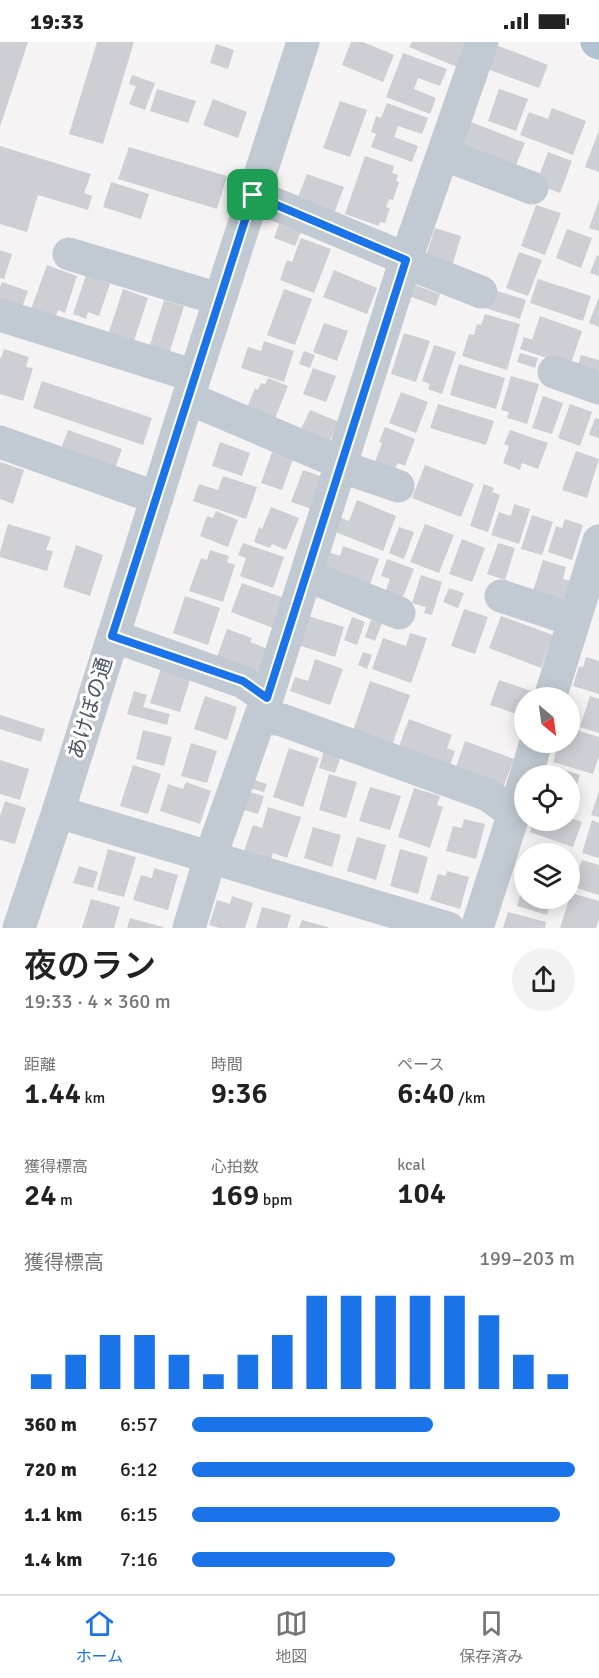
<!DOCTYPE html>
<html lang="ja">
<meta charset="utf-8">
<style>
:root{--surface:#fff;--page:#f2f2f2;--text:#222;--muted:#767676;--line:#e0e0e0;--accent:#1a73e8}
body{margin:0;font-family:Signika,"Noto Sans JP",sans-serif;background:var(--page);color:var(--text);height:100vh;display:flex;flex-direction:column;font-size:22px;white-space:nowrap}
*{box-sizing:border-box;margin:0}
p{font-size:20px;color:var(--muted)}
.icon{flex:none;width:33px;height:33px;fill:none;stroke:currentColor;stroke-width:2;stroke-linecap:round;stroke-linejoin:round}
.map{position:relative;height:886px;overflow:hidden}
.drawer{display:flex;flex-direction:column;background:var(--surface);flex:1}
.drawer>*{flex:none}
.needle{width:39px;rotate:151deg}
.tools{position:absolute;left:514px;top:645px;display:grid;gap:12px}
.tools a{display:grid;place-items:center;width:66px;height:66px;border-radius:50%;background:var(--surface);box-shadow:0 3px 15px #0003;font-size:30px}
.pin{position:absolute;display:grid;place-items:center;width:51px;height:51px;color:#fff;margin:-26px;border-radius:12px;box-shadow:0 3px 9px #0006}
.round{display:grid;place-items:center;flex:none;width:63px;height:63px;border-radius:32px;background:var(--page)}
.headline{display:flex;align-items:center;justify-content:space-between;height:102px;padding:0 24px}
h1{font-size:33px;font-weight:600;line-height:45px}
.stats{display:grid;grid-template-columns:repeat(3,1fr);gap:9px;height:102px;padding:6px 24px}
.stats div{display:grid;align-content:center}
.stats b{font-size:30px;font-weight:600}
.stats small{font-size:16px;font-weight:400}
.stats p{font-size:16px}
.chart{height:168px;padding:12px 24px}
.chart p{display:flex;justify-content:space-between}
.chart svg{width:100%;height:108px;margin-top:6px;stroke:var(--accent);stroke-width:6}
ul{padding:0 24px;list-style:none;font-size:20px}
li{display:grid;grid-template-columns:96px 72px 1fr;align-items:center;height:45px}
li i{height:15px;border-radius:8px;background:var(--accent)}
.status{display:flex;justify-content:space-between;align-items:center;height:42px;padding:0 30px;background:var(--surface);direction:ltr}
.status svg{height:16px;fill:currentColor}
.tabs{display:flex;justify-content:space-around;align-items:center;height:84px;border-top:2px solid var(--line);background:var(--surface);font-size:16px;color:var(--muted)}
.tabs a{display:grid;justify-items:center;gap:3px}
.tabs .selected{color:var(--accent)}
.map>svg:first-child{display:block}
.building{fill:#cdcfd5}
.lines{fill:none;stroke-linecap:round;stroke-linejoin:round}
.minor{stroke:#c1cad2;stroke-width:33}
.major{stroke:#b3c2d1;stroke-width:33}
.route-casing{stroke:#fff;stroke-width:12}
.route{stroke:#1a73e8;stroke-width:8}
.labels{text-anchor:middle;stroke-width:6;stroke-linejoin:round;paint-order:stroke}
.street-label{font-size:21px;fill:#4a5661;stroke:#fff}
</style>
<div class="status"><b>19:33</b><svg viewBox="0 0 49 12"><path d="M0 12V9h3v3zM5 12V6h3v6zM10 12V3h3v9zM15 12V0h3v12zM26 1h20v11H26zM47 4h2v5h-2z"/></svg></div>
<div class="map">
<svg width="599" height="886" viewBox="0 0 599 886">
<rect width="100%" height="100%" fill="#f5f3f3"/>
<path class="building" d="M0 0H28L0 85Z
M97 0H134L103 102 69 92Z
M351 0H363L394 13 383 40 342 23Z
M412 0H467L457 25 409 5Z
M216 2 234 8 228 27 210 21Z
M496 3 548 23 539 46 487 27Z
M403 11 447 27 440 44 418 36 414 47 436 56 430 72 386 55Z
M132 33 155 41 145 68 129 62 136 44 129 42Z
M157 47 196 59 188 81 150 69Z
M499 47 528 57 516 89 488 79Z
M213 57 247 70 238 96 203 83Z
M340 59 367 68 350 115 323 106Z
M387 61 428 76 422 92 398 84 394 95 418 104 412 120 371 105 376 92 371 90 376 74 381 76Z
M552 66 586 79 573 113 520 93 529 70 548 77Z
M471 80 525 101 512 133 461 105Z
M599 88V130L585 125Z
M0 104 91 132 84 151 92 154 88 168 38 153 27 190 0 182Z
M129 105 227 134 217 167 118 137Z
M548 110 572 119 560 151 536 142Z
M365 114 394 124 392 131 398 133 396 139 399 140 393 158 389 157 386 165 390 166 385 181 380 180 379 184 345 172Z
M307 132 344 145 332 177 295 163Z
M111 140 149 152 141 177 103 165Z
M599 158V189L589 186Z
M536 163 561 171 545 213 521 204Z
M279 182 301 190 295 204 274 196Z
M435 186 461 194 451 228 424 220Z
M567 187 592 196 581 226 556 216Z
M301 196 331 207 314 251 280 238 287 218 292 220Z
M0 208 12 212 4 237 0 236Z
M519 210 542 218 528 254 506 246Z
M597 213 599 214V234L590 231Z
M47 223 77 234 65 271 58 268 55 276 31 267Z
M334 228 377 246 367 272 323 255Z
M86 233 110 242 99 274 88 270 86 277 73 272Z
M538 237 591 254 583 279 530 261Z
M2 240 28 249 21 268 0 260V245Z
M410 241 440 252 436 264 406 253Z
M488 246 526 258 520 277 482 265Z
M123 247 148 256 133 302 108 293Z
M284 247 312 257 295 303 267 293Z
M599 255V285L589 281Z
M164 258 184 264 169 312 149 306Z
M485 272 520 282 507 328 462 314 469 292 474 293 477 282 481 283Z
M540 274 582 289 570 324 520 307 524 295 532 298Z
M324 281 348 289 337 319 313 310Z
M404 291 430 299 416 340 391 332Z
M264 299 294 309 284 340 241 326 248 305 261 309Z
M434 303 456 310 442 352 428 347 430 342 422 339Z
M4 307 29 315 26 325 33 326 23 359 0 352V316H1Z
M304 309 315 313 310 326 299 322Z
M520 311 538 316 535 326 517 320Z
M581 313 599 318V337L576 330Z
M459 322 505 336 496 367 450 353Z
M313 326 336 334 326 360 303 352Z
M511 334 539 342 527 382 507 376 509 370 501 368Z
M268 336 288 344 274 379 246 368 255 346 258 348 261 341 265 342Z
M42 339 152 376 143 403 33 366Z
M401 350 428 360 416 391 389 381Z
M543 354 563 361 552 392 532 386Z
M438 362 494 379 486 403 430 386Z
M570 362 592 370 580 404 558 396Z
M310 368 339 380 329 400 301 387Z
M595 376 599 377V396L589 393Z
M385 385 415 397 405 424 398 421 394 428 375 420 382 401 379 400Z
M68 388 122 407 114 429 60 409Z
M510 388 548 401 538 427 522 421 520 428 503 421 509 404 504 402Z
M220 400 250 411 242 434 212 424Z
M576 409 599 417 587 456 562 448Z
M272 410 293 417 282 448 261 441Z
M0 420 24 428 13 462 0 457Z
M425 423 474 442 461 475 412 456Z
M303 428 323 435 312 467 291 460Z
M223 434 257 445 246 477 193 459 199 442 218 448Z
M484 442 494 446 492 450 500 453 488 490 470 484Z
M357 458 396 474 383 509 328 487 334 473 349 479Z
M514 462 530 467 519 502 491 493 499 470 511 474Z
M271 465 299 476 286 508 272 502 270 506 254 500 259 485 262 487Z
M216 469 238 478 228 505 200 494 207 474 213 476Z
M532 473 553 480 542 513 521 507Z
M565 477 583 483 572 518 548 510 556 484 562 486Z
M8 482 51 495 46 508 53 509 47 529 0 515V510Z
M425 482 454 493 439 531 410 520Z
M399 485 414 490 404 517 389 511Z
M462 497 485 506 472 540 449 532Z
M243 501 284 515 273 546 240 534 246 516 238 513Z
M498 501 515 506 505 538 487 532Z
M76 503 103 513 90 554 63 545Z
M343 504 379 517 367 551 317 533 325 509 340 514Z
M210 508 229 514 227 520 235 523 223 560 189 549 201 516 207 518Z
M387 517 414 527 399 565 382 559 390 537 381 534Z
M543 518 566 525 563 537 571 539 564 558 533 549Z
M421 533 442 540 432 573 424 571 426 565 412 561Z
M242 541 287 557 276 587 231 570Z
M449 546 464 551 458 566 443 560Z
M185 554 220 566 208 603 173 591Z
M464 567 488 575 475 612 451 604Z
M308 574 344 585 335 615 298 603Z
M501 574 553 593 541 626 489 606Z
M352 575 365 580 357 603 344 598Z
M371 578 382 581 375 599 365 595Z
M227 587 252 596 250 600 270 608 262 631 217 615Z
M410 591 427 596 411 641 372 627 383 596 406 604Z
M363 610 372 613 367 627 358 623Z
M586 615 599 619V652L573 644 579 624 583 625Z
M315 617 343 627 330 663 290 649 295 635 308 639Z
M161 626 191 635 180 670 150 661Z
M499 638 534 650 532 656H525V675L490 663Z
M370 639 410 653 392 703 353 689Z
M134 649 147 653 143 665 170 672 167 683 127 672Z
M205 654 237 665 227 698 194 687Z
M590 654 599 657V691L580 685Z
M0 673 45 687 41 700 0 687Z
M409 677 452 693 447 706 455 709 449 726 398 707Z
M570 686 599 695V714L593 732 553 720 559 700H570Z
M143 688 172 695 164 724 136 717Z
M465 699 514 717 503 746 455 728Z
M191 701 217 709 207 741 181 734Z
M289 706 319 716 303 765 273 755Z
M324 709 341 714 335 731 319 726Z
M0 718 29 727 20 758 0 752Z
M133 723 161 732 148 772 120 764Z
M553 724 580 733 570 762V734H550Z
M329 732 357 740 346 776 319 768Z
M252 737 267 742 264 750 249 746Z
M186 740 211 749 200 782 160 769 168 742 183 747Z
M370 745 401 754 390 788 359 779Z
M414 746 440 754 437 763 443 765 430 806 398 795Z
M246 749 264 754 258 772 241 767Z
M599 749V775L591 773Z
M5 759 26 766 15 802 0 798V774Z
M268 765 301 775 287 816 273 811 269 823 242 815 253 783 262 786Z
M570 776 582 780 573 805 530 790 534 778H570Z
M464 777 485 782 476 817 446 809 453 784 462 786Z
M592 778 599 781V816L582 811Z
M313 785 341 793 332 825 304 816Z
M357 795 386 803 376 838 347 829Z
M542 803 569 811 568 812H539Z
M108 807 136 815 124 855 97 848Z
M400 807 428 815 418 852 390 844Z
M582 818 599 823V853L573 845Z
M79 824 98 830 93 846 73 841Z
M154 826 178 833 168 868 133 858 141 833 152 836Z
M447 829 469 835 460 867 430 858 438 832 446 834Z
M524 839 525 856H552L547 873 517 864Z
M571 851 599 859V877L596 886H560Z
M232 854 253 861 245 886H220L209 883 217 858 230 862Z
M91 857 120 865 114 886H82Z
M262 865 291 873 287 886H256Z
M508 870 546 880 545 886H503Z
M130 876 163 885V886H127Z
M302 878 328 885V886H299Z"/>
<g class="lines">
<path class="minor" d="M443 112 532 146
M253 153 406 217
M69 212 219 257
M405 220 481 250
M0 273 195 334
M554 330 599 346
M188 356 341 421
M0 400 157 456
M339 428 354 429 398 444
M306 533 399 571
M501 554 574 578
M113 594 243 640 267 656
M550 656 599 499
M261 675 282 678 488 753 514 772
M526 734 536 700
M58 770 448 886
M19 886 58 770 195 334 303 0
M189 886 210 816 267 656 405 220 482 0
M477 886 525 737"/>
<path class="major" d="M597 0 599 1"/>
</g>
<g class="lines">
<defs>
<path id="route" d="M253 153 406 218 267 656 243 639 112 594Z"/>
</defs>
<use href="#route" class="route-casing"/>
<use href="#route" class="route"/>
</g>
<g class="labels">
<g class="street-label">
<text transform="translate(90 666) rotate(-73)" y="7">あけぼの通</text>
</g>
</g>
</svg>
<div class="tools">
<a><svg class="needle" viewBox="-14 -14 28 28"><path d="M0-13l5 13h-10z" fill="#e53935"/><path d="M0 13l5-13h-10z" fill="#767676"/></svg></a>
<a><svg class="icon" aria-label="locate" viewBox="0 0 24 24"><circle cx="12" cy="12" r="6"/><path d="M12 2v4M12 18v4M2 12h4M18 12h4"/></svg></a>
<a><svg class="icon" aria-label="layers" viewBox="0 0 24 24"><path d="M12 4l9 5-9 5-9-5zM3 14l9 5 9-5"/></svg></a>
</div>
<div class="pin" style="left:253px;top:153px;background:#1e9e55"><svg class="icon" aria-label="arrive" viewBox="0 0 24 24"><path d="M6 21V4h12l-3 4 3 4H6"/></svg></div>
</div>
<section class="drawer">
<div class="headline"><div><h1>夜のラン</h1><p>19:33 · 4 × 360 m</p></div><a class="round"><svg class="icon" aria-label="share" viewBox="0 0 24 24"><path d="M12 15V3M7 8l5-5 5 5M5 13v7h14v-7"/></svg></a></div>
<div class="stats">
<div><p>距離</p><b>1.44<small> km</small></b></div>
<div><p>時間</p><b>9:36</b></div>
<div><p>ペース</p><b>6:40<small> /km</small></b></div>
</div>
<div class="stats">
<div><p>獲得標高</p><b>24<small> m</small></b></div>
<div><p>心拍数</p><b>169<small> bpm</small></b></div>
<div><p>kcal</p><b>104</b></div>
</div>
<div class="chart"><p><span>獲得標高</span>199–203 m</p>
<svg viewBox="0 0 160 44" preserveAspectRatio="none"><path d="M5 44V38M15 44V30M25 44V22M35 44V22M45 44V30M55 44V38M65 44V30M75 44V22M85 44V6M95 44V6M105 44V6M115 44V6M125 44V6M135 44V14M145 44V30M155 44V38"/></svg>
</div>
<ul>
<li><b>360 m</b>6:57<i style="width:63%"></i></li>
<li><b>720 m</b>6:12<i style="width:100%"></i></li>
<li><b>1.1 km</b>6:15<i style="width:96%"></i></li>
<li><b>1.4 km</b>7:16<i style="width:53%"></i></li>
</ul>
</section>
<nav class="tabs">
<a class="selected"><svg class="icon" aria-label="home" viewBox="0 0 24 24"><path d="M3 11l9-7 9 7M6 9v11h12V9"/></svg>ホーム</a>
<a><svg class="icon" aria-label="map" viewBox="0 0 24 24"><path d="M3 6l6-2 6 2 6-2v14l-6 2-6-2-6 2zM9 4v14M15 6v14"/></svg>地図</a>
<a><svg class="icon" aria-label="saved" viewBox="0 0 24 24"><path d="M7 4h10v16l-5-4-5 4z"/></svg>保存済み</a>
</nav>
